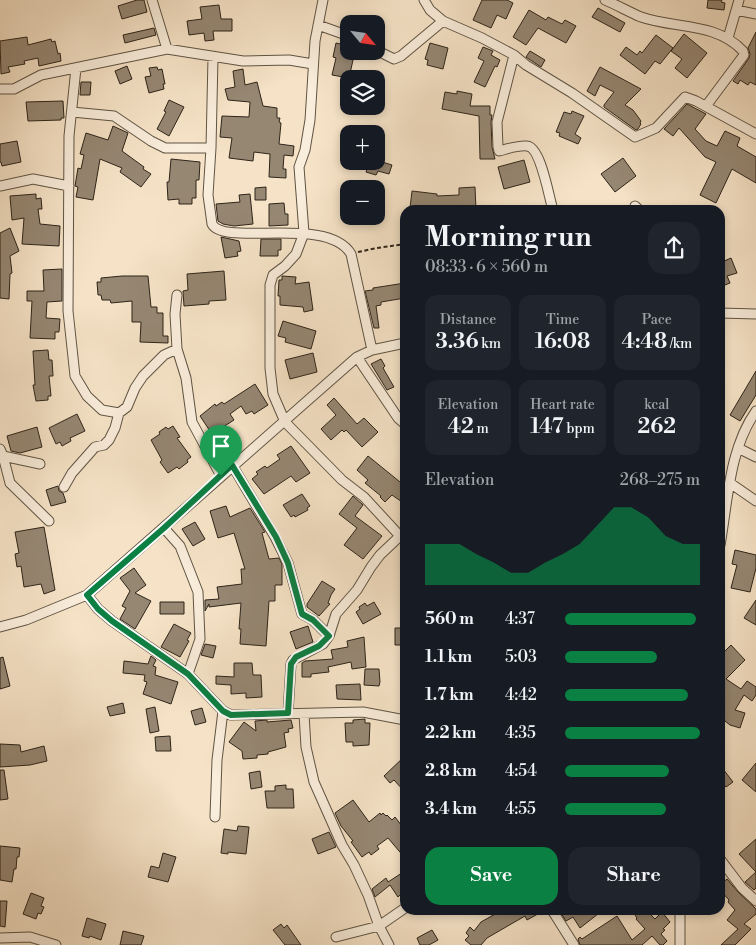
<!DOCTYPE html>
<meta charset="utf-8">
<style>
:root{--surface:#171b24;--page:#20242c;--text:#f1f3f6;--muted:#9ea1a6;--accent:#0b8043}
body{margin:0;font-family:"Libre Bodoni",serif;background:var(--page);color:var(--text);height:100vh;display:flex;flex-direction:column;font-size:19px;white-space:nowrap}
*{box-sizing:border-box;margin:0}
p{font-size:16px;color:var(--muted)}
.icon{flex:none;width:28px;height:28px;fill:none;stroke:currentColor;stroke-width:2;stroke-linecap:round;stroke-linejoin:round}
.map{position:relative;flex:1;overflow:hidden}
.panel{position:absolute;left:400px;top:205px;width:325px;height:710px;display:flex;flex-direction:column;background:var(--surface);border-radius:15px;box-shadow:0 2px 8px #0003}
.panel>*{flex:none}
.needle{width:32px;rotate:119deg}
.tools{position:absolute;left:340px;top:15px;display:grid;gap:10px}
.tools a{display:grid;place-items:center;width:45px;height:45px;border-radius:10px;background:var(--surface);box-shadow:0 2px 8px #0003;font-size:25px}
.pin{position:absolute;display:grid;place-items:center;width:42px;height:42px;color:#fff;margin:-51px -21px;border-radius:50% 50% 50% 0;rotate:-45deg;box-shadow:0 0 5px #0007}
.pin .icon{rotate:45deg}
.round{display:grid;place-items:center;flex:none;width:52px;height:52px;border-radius:15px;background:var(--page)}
.summary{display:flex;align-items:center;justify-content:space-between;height:85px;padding:0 25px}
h1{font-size:28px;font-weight:600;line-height:38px}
.figures{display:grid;grid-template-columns:repeat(3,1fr);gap:8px;height:85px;padding:5px 25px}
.figures div{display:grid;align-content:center;border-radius:12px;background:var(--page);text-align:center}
.figures b{font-size:21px;font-weight:600}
.figures small{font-size:14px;font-weight:400}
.figures p{font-size:14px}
.chart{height:140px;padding:10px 25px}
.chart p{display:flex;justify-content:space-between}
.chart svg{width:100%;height:90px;margin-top:5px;fill:var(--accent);opacity:.7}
.action{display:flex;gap:10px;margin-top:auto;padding:10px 25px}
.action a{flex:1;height:58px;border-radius:15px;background:var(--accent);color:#fff;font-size:20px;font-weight:600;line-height:58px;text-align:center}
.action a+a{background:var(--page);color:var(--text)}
ul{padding:0 25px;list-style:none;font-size:16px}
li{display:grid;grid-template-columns:80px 60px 1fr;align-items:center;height:38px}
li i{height:12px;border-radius:6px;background:var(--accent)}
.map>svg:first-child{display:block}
.building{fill:#968773;stroke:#2d2419}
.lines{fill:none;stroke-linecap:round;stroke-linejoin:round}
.street-casing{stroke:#5f5444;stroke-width:11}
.path{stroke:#2d2419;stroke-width:2;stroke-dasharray:4 2.5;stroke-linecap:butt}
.street{stroke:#f9eddb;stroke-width:9}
.route-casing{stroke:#fff;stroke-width:10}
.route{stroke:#0b8043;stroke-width:6}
</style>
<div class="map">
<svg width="756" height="945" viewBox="0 0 756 945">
<rect width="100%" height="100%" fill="#f6e3c7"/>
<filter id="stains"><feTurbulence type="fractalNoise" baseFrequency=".004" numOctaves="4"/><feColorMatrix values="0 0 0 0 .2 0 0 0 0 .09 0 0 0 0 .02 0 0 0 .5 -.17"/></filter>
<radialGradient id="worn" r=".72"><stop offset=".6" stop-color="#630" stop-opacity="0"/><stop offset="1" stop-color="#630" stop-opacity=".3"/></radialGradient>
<path class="building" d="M137 0H144L147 12 122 19 118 6Z
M482 0H507L513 3 506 19 497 15 491 28 473 20Z
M708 0H722L721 2 725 3 724 10 707 8Z
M219 5 221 19H232V31H213L214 40 205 41 204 33 189 35 187 21 202 19 200 7Z
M598 8 625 23 620 32 592 17Z
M529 10 546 20 548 17 562 24 565 20 576 26 566 43 538 28 526 45 513 37Z
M154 28 156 35 125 43 123 35Z
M756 32V85L750 82 748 85 740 80 738 84 733 81 749 58 750 54 748 48Z
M684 34 707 53 687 78 675 68 682 59 671 51Z
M656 35 673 48 660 64 655 61 645 74 620 55 626 47 637 55 640 51 642 53Z
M27 37 28 45 51 39 52 42 55 41 58 54 60 53 61 61 39 66 38 58 24 61 25 64 8 67 10 72 1 74 0 41Z
M336 43 349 46V51H355L349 78 332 75 336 58 333 57Z
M430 43 448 48 443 69 427 65 428 60 425 59Z
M483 47 493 51 491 55 500 60 497 67 495 66 485 87 474 82 484 61 478 58Z
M530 51 545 60 541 67 526 57Z
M127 66 132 79 120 84 115 71Z
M157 67 158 70 162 69 165 84H163L164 89 149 93 145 77 151 76 149 68Z
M600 67 641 89 625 105 633 110 641 121 640 123 641 124 638 129 636 130 604 107V105L614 92 600 85 595 96 587 91Z
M243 69 245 85 257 82 263 106 277 108V118H280L279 122 281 123 279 144 294 146 293 156 284 155 283 169H286V178L269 177 270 154 254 152 253 161 229 158 232 138 220 137 222 116 249 117 250 102 228 100 225 89 235 87 233 71Z
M81 82H91L90 95H80Z
M457 91 472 94 470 106H490V115H492L491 122 492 147 495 159H480L479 116 442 109 445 92 457 94Z
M169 100 184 107 169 136 157 129 166 112 164 111Z
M63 101 64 118H61V120L28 121 26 102Z
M687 104 706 114 695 129 706 141 717 146 725 131 740 138 737 146 756 157V183L732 169 716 203 700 195 716 162 705 157 679 128 673 136 664 129Z
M572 111 584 116 575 134 581 138 578 144 559 136 560 133 556 132 564 112 571 114Z
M113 126 128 133 122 151 144 167 143 169 151 174 141 187 120 172 122 168 100 159 93 200 76 197 78 187 75 186 78 168 81 169 84 155 80 154 86 133 108 140Z
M17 141 21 162 2 166 1 162H0V144Z
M623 158 636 176 615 192 601 174Z
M171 159 200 162 199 180H196V198H192V204H179V199L168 200 167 182H169Z
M524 160 530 182 504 189 498 167Z
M347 161H379L392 165 389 174 378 171 376 175 366 172 367 169 347 163Z
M266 187V200H255V188Z
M475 187 476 210H430L410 208 412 191 437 194V196L459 195V188Z
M36 194V199L41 198 42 209H38L40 224 60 226 59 246 22 244 24 218 12 220 10 196Z
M250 194 253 224 234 226 223 224 218 221 216 204 240 202 239 195Z
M284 203 285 214H288V225L269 226V204Z
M10 228 19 251 10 256 12 273 10 274 9 299 0 298V233Z
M221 237 239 241 241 251 237 252 238 256 225 258Z
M261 239H281V250H278V256H260Z
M731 258 737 273 727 276 730 283 720 287V260L722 262Z
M62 269V301L47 302 46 318 60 319 59 332H55V339L30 338 32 301H27V291H44L43 270Z
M224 271 226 300 209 301V304L184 306 183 291 188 290 187 274Z
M122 276H148L151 307H157V313H163V336H168V343L140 342 141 322H132V301L111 303 110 300H102L101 295H98L97 282H101V278Z
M282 276 296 277 295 284 309 282 313 310 304 312 303 307 280 305V296H278L279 280H282Z
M405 283V298L381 302V305L376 306 379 328H374L365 291 373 290V288Z
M283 321 316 331 311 349 285 342 286 338 278 336Z
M48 350 49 360H52L53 376H49L51 396H48V400L36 401 33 385H35L33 351Z
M313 353 317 372 290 379 285 360Z
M381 359 385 366 383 368 394 387 387 390 371 364Z
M756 371V395L740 421 730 415Z
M255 384 268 405 254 414 252 411 246 414 241 406 230 414 234 420 212 434 200 416 215 404 216 406 222 402 224 404Z
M334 398 357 424 364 418 378 432 362 447 346 430 344 432 342 430 331 440 321 429 336 415 327 405Z
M77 414 85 431 70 438 71 441 62 446 60 442 56 444 49 428Z
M173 426 180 437 177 438 191 457 187 460 188 462 179 469 177 467 168 473 160 462 162 460 151 440 160 434 159 432 166 427 168 429Z
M37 427 42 447 20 453 11 451 7 436Z
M291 446 310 473 296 482 291 476 264 494 252 479 258 474 256 472 265 466 267 468 280 459 277 455Z
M368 456 405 486V504L392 495 385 502 380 497 381 496 365 483 368 480 357 470Z
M58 486 59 491 63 493 66 502 51 506 46 490Z
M302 494 310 506 307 508 308 510 295 517 294 515 291 517 283 505Z
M353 496 363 505 355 516 382 536 363 559 344 545 357 528 339 514Z
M226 506 230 517 250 508 265 532 262 533 269 559 279 558 282 564V585H275V601H269L266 646 240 644 241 629H239L241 603 209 607V604L205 611V600L219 599 217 587 242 584 241 569H245L234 533 218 538 210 511Z
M195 522 205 539 193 546 182 529Z
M44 527 55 590 44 594 41 584 24 587 21 566 17 567 15 554 19 553 15 532Z
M735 550 756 555V568L750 592 731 588 737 565 732 564Z
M134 568 146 585 135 593 151 601 135 629 120 619 126 608 122 606 130 591 120 578Z
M322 581 335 589 331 595 328 603 330 604 319 616 307 607V604Z
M756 600V625L744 618Z
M160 602H184V614H160Z
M374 602 381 614 363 624 356 612 360 609 359 607 365 603 367 606Z
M174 624 191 633 187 640 189 641 180 657 161 647Z
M308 626 313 642 296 649 290 632Z
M395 628H405V645H395Z
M364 637 366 667 352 669 351 662 328 667 329 672 311 674V677H302V663L305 661 333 659 331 650 348 647 347 641Z
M205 644 216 646 213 658 201 655Z
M731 645 745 660 726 679 741 689 747 681 756 687V695L752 701 744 695 735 710 745 713 740 728 730 725 720 717V704L725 696 720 692V656Z
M151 656 156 660 153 666 156 667 155 675 178 682 171 704 143 694 147 682 144 681 145 675 123 673 124 661 148 664Z
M3 657 10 686 0 689V658Z
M234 663H252L253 675H261L262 697 246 698V693L231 694V685L216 684V676L234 677Z
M365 669H379L380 682 379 686 364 685Z
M360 684 361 700 337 699 336 685Z
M123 703 125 713 110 716 107 707Z
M155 707 159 731 150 733 146 709Z
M202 708 206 722 195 725 191 711Z
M365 719V723H370L369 745 353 746V742H346L345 723H353V720Z
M267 720V722L291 720 293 728 288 729 289 732 284 733 286 747 268 752V754L257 755V758L243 759 242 751 229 742 244 722 256 731 255 721Z
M170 736 171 751H156L155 737Z
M0 744 20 745 21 752 44 746 47 761 30 765 0 767Z
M405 756V792L394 780 390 783 384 776Z
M756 763V792L742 780Z
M720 765 733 782 726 787 720 780Z
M0 770H4L8 799 0 800Z
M260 771 262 787 251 789 249 773Z
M286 785V789H293L294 808H267L265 791H275V786Z
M353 800 369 822 380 813 381 815 383 813 386 816 387 815 392 820 395 817 405 830V858L388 838 377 846 379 849 371 855 369 852 362 857 351 842 353 841 341 826 335 813Z
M238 826 249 827 246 854 228 852V854L221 853 224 829 237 831Z
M329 832 336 847 318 854 312 839Z
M756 839V888L754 890 745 882 756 872 739 854Z
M0 846 20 848 19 857H17L16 869H14L12 882 0 880Z
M163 853 176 857 168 882 148 877 151 866 159 868Z
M405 871V902L400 895 398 897 390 885 375 897 372 889 386 878 388 882Z
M727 879 738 892 756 909V914L744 924 751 929 735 945H721L738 929 727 920 735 910 728 902 729 900 720 890V885Z
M31 893 44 898 41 906 44 907 41 914 38 913 36 919 23 914Z
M0 901H7L5 927 0 926Z
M495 910H545L527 920 525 916 487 938 481 945H471L465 940 469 936 466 933 470 927 474 931 481 922 497 913Z
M559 910H603L580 928 573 917 566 921Z
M632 910H646L655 919 662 912 670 922 663 929 665 930 661 934 667 941 663 945H660L652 936 642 945H580L578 939 580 937 582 939 617 916 632 940 645 929 636 919 637 918Z
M87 918 106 924 101 940 90 936 89 938 82 936Z
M281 924 284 928 287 925 301 945H285L273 930Z
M432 930 438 940 429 945H420L417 938Z
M123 931 144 936 141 945H120Z"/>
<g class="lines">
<defs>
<path id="street" d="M152 0 167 49
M424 0 430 10 443 21 482 38 514 55 526 65 572 93 635 137 656 128 685 97 696 101 756 134
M605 0C617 5 629 12 641 17 676 29 716 22 743 51L744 55 706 106
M736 10 756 14
M318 25 349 36
M728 38 739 0
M376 50 394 59 401 56 443 21
M514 55 497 122 498 147 499 151C507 149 518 145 527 146 541 147 549 198 553 210
M213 57 211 148 208 195 212 224C224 247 328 215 351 254L372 350
M76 68 69 136 68 311 75 376 87 396 102 410 119 413
M0 89H14L41 75 167 49 243 61 289 60 313 64
M72 112 114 116 151 141 165 148H211
M0 186 33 179 69 186
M635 206 639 210
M177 295 175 314 177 349 186 378 192 422 221 476
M720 313 756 314
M357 357 398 418 405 424
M738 448 756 457
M0 449 3 456 40 464
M3 456 10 483 49 521
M232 465 275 537 288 563 302 614 313 620 329 636
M64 487 72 473 95 447 104 445 109 440 115 428 119 413 127 407 135 388 143 376 164 355 177 349
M720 495 730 483 756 501
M164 528 180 546 198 592 200 639 188 674
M720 545C728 501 729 449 756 411
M87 595 98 609 112 621 188 674 223 711 231 715 363 712 405 720
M0 627 26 620 87 595 357 357 372 350 405 343
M288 713 291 664 293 660 323 644 329 636 336 614 357 590 371 567 380 555 400 536 364 497 342 480 285 422 273 394 270 368V285L273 275 285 266 296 254 304 233 299 167 305 150 310 120 315 41 323 0
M304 714 306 747 314 782 342 845 354 865 368 895 379 926 389 945
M215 817 217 760 223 711
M720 859 742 888 756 901
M552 910 574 945
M336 937 379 926 405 908
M0 938 30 937 56 945
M680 945V910"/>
</defs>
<use href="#street" class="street-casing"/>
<path class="path" d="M358 252 377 248 405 244"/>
<use href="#street" class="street"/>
</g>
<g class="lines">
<defs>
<path id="route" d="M232 465 276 537 288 563 302 614 313 620 329 636 319 646 296 657 291 664 288 713 231 715 223 711 188 674 112 621 98 609 87 595 164 528Z"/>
</defs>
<use href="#route" class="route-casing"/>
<use href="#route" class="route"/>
</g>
<rect width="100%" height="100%" filter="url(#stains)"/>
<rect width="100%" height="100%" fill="url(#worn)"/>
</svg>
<div class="tools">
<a><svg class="needle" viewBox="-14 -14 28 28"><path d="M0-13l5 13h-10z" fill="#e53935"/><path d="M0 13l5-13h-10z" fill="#9ea1a6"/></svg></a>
<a><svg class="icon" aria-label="layers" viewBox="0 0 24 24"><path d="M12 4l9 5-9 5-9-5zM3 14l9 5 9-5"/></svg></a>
<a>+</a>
<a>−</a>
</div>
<div class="pin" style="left:221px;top:476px;background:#1e9e55"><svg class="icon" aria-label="arrive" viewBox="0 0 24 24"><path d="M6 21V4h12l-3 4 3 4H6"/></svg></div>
<section class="panel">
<div class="summary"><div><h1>Morning run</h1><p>08:33 · 6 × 560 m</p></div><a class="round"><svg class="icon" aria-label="share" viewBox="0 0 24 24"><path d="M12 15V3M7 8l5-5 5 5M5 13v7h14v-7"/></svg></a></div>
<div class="figures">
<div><p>Distance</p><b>3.36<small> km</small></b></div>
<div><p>Time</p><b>16:08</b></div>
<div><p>Pace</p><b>4:48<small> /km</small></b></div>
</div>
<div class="figures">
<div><p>Elevation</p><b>42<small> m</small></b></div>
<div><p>Heart rate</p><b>147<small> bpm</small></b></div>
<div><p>kcal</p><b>262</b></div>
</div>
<div class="chart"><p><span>Elevation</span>268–275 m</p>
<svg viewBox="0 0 160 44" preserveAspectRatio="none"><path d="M0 44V24L10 24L20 24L30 29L40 33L50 38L60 38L70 33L80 29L90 24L100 15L110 6L120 6L130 11L140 20L150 24L160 24V44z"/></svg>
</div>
<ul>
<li><b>560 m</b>4:37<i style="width:97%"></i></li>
<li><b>1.1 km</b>5:03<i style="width:68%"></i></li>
<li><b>1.7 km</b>4:42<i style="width:91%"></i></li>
<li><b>2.2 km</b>4:35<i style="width:100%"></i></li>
<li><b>2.8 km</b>4:54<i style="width:77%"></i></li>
<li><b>3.4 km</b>4:55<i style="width:75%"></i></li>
</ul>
<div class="action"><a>Save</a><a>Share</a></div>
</section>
</div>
